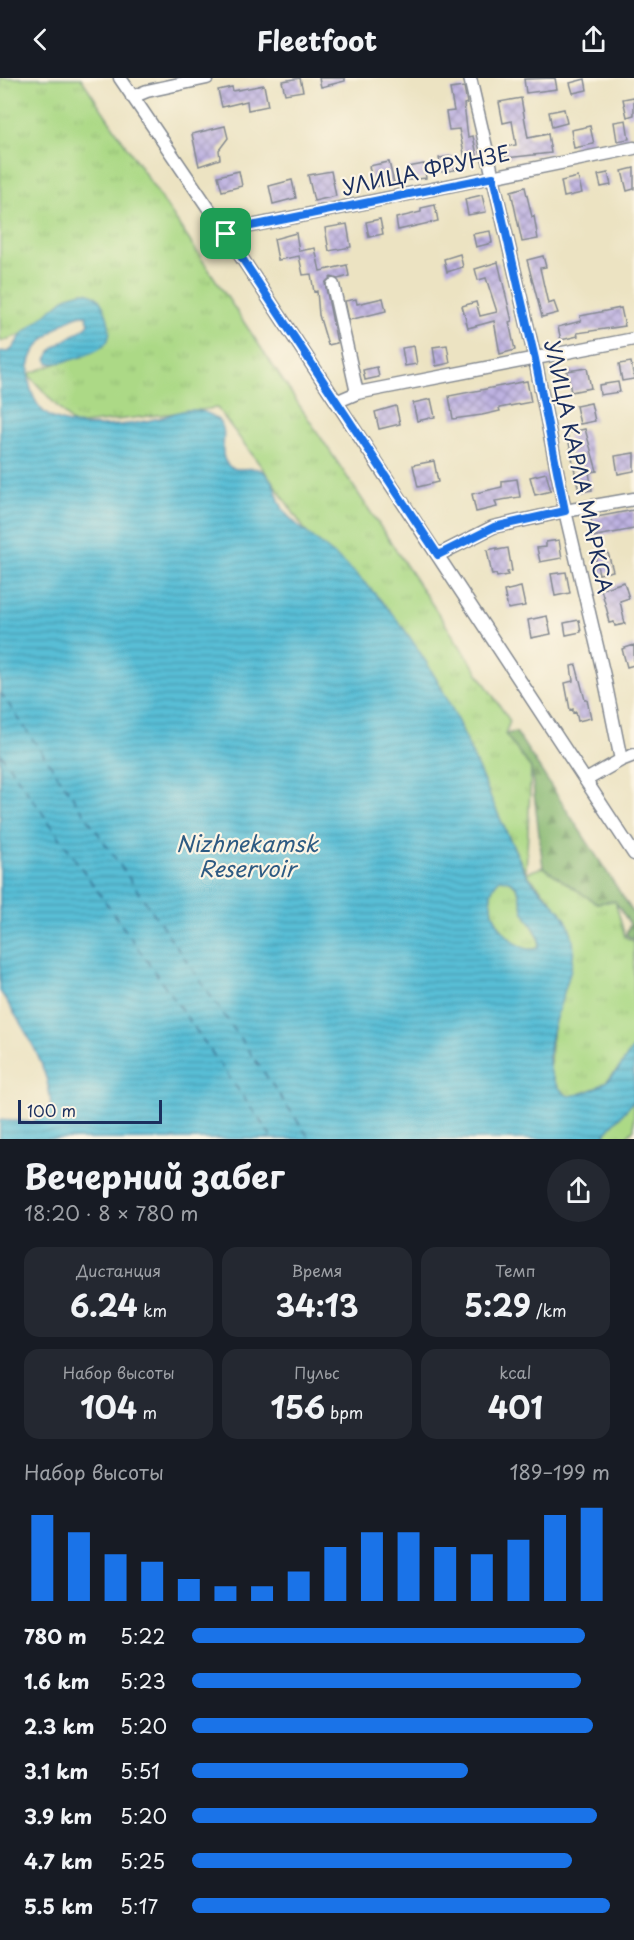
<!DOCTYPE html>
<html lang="ru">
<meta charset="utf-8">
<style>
:root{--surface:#171b24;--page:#242831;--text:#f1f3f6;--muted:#9ea1a6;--accent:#1a73e8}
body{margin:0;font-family:"Playpen Sans",sans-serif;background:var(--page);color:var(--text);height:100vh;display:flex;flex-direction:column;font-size:22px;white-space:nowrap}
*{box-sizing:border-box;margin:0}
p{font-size:20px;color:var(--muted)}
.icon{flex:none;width:33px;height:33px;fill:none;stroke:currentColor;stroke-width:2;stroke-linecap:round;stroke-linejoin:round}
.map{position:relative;height:1061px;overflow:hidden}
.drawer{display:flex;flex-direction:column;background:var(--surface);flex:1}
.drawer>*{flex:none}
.scale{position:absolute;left:18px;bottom:15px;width:144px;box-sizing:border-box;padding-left:6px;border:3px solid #1b2f5e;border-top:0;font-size:16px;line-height:21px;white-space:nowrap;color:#1b2f5e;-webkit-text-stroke:4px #fcf5e5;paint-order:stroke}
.pin{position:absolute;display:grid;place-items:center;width:51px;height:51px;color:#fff;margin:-26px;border-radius:12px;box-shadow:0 3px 9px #0006}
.round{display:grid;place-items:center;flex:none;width:63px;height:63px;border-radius:32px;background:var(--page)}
.summary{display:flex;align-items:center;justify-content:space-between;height:102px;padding:0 24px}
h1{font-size:33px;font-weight:700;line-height:45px}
.metrics{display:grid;grid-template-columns:repeat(3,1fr);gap:9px;height:102px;padding:6px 24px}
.metrics div{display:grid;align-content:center;border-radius:15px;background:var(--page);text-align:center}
.metrics b{font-size:30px;font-weight:700}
.metrics small{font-size:16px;font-weight:400}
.metrics p{font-size:16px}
.chart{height:168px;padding:12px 24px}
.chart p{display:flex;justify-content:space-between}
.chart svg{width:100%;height:108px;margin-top:6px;stroke:var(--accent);stroke-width:6}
ul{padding:0 24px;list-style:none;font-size:20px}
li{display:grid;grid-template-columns:96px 72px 1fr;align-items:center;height:45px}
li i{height:15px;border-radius:8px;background:var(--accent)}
header{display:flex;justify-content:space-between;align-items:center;height:78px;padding:0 24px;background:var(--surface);font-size:27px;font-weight:700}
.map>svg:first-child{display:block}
.grass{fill:url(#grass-tufts);stroke:#648472;stroke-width:1.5}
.forest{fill:url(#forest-firs);stroke:#527468;stroke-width:1.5}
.water{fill:url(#water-rules);stroke:#3a769a;stroke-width:1.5;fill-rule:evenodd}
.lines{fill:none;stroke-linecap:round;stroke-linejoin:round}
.ferry{stroke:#2d5a82;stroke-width:1.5;stroke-dasharray:8 6;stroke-linecap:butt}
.building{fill:url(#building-cross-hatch)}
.minor-casing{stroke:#848990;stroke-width:15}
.minor{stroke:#fff;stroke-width:12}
.route-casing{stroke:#fff;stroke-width:12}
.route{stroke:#1a73e8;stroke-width:8}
.labels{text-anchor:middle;stroke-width:4.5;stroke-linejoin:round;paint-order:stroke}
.street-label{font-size:21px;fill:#1b2f5e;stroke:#fcf5e5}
.water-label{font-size:22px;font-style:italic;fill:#2d5a82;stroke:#fcf5e5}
</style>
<header><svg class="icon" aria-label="back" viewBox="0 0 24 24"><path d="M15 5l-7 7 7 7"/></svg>Fleetfoot<svg class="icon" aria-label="share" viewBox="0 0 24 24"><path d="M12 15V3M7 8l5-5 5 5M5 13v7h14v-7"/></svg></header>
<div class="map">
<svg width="634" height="1061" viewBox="0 0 634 1061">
<defs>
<pattern id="grass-tufts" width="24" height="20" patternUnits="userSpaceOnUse" patternTransform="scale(1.5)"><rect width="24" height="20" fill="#acd986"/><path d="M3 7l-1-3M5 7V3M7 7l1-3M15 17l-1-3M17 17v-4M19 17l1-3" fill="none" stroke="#93bb76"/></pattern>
<pattern id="forest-firs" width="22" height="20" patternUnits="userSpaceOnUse" patternTransform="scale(1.5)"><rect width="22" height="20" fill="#89b973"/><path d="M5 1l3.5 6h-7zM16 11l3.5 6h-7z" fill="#6f9762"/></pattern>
<pattern id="water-rules" width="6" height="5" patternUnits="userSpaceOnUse" patternTransform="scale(1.5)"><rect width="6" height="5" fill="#58bed6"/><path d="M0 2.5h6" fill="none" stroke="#489bb1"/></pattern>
<pattern id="building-cross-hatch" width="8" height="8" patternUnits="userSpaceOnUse" patternTransform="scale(1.5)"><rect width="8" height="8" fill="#beb2e1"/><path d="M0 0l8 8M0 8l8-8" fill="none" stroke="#9a91ba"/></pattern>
</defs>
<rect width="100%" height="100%" fill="#fcf5e5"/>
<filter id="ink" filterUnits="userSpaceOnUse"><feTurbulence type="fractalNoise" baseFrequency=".0167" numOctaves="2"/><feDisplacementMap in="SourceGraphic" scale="12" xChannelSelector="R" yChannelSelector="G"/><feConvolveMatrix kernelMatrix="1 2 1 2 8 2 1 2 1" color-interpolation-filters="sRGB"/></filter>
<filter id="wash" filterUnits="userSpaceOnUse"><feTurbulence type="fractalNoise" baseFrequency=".008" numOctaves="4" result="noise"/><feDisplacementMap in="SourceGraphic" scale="24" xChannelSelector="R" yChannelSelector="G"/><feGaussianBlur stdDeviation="1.35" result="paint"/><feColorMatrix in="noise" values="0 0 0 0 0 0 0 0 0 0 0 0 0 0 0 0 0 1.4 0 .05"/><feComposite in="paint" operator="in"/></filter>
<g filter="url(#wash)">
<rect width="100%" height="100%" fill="#ece3c2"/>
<path class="grass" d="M0 0H81L510 643 505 656 531 690 526 795 543 789 596 825 615 823 625 859 634 863V969L620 989 602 1008 577 1017 568 1018 556 1009 550 992 551 964 557 931 552 823 526 795 487 713 461 649 309 458 270 400 217 330 74 347 28 296 104 268 82 214 22 256 0 264Z
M500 800C506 802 512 803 516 809 521 815 521 824 523 831 527 844 543 857 538 870 513 880 472 823 500 800Z
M634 1023V1051L624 1061H604L606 1054Z"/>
<path class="forest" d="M516 654 634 836V861L626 857 630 846 615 823 596 825 543 789 531 690 505 656Z"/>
<path class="water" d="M82 214C84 214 90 215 92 216 104 221 113 250 108 262 102 275 60 287 48 285 42 270 78 257 88 247L89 245 86 237C70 235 36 265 31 281 24 300 33 331 53 340 81 353 130 348 160 340 169 338 178 333 187 332 198 331 212 335 219 343 230 354 217 375 227 386 236 397 253 385 264 394 279 406 275 425 288 438 300 451 314 460 327 471 348 487 368 507 385 527 413 559 446 613 462 653 477 688 492 723 508 758 514 769 519 782 525 794 542 820 568 829 573 863 580 906 519 984 568 1018 589 1016 608 1006 620 989 625 982 628 975 634 969V1023L606 1054 604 1061H0V1042L33 1044 51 1027C48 984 23 949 0 913V273L8 274 13 270 22 256 68 218ZM500 801C506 802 512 803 516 808 521 815 521 824 523 831 527 844 544 857 538 870 513 880 472 823 500 801Z"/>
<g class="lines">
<path class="ferry" d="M0 614 310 1061
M0 675 273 1061"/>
</g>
<g id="blocks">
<path class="building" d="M300 0 303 13 285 16 282 3Z
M319 0H345V3L321 9Z
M555 0 557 11 526 15 524 1Z
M585 1 587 12 573 15 570 5Z
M264 7 268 28 248 32 247 23 222 29 218 12 232 9 233 13Z
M464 9 467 25 464 26 468 59 473 58 477 77 465 80 459 51 449 52 446 34 454 33 450 11Z
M634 19V37L627 39 623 21Z
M521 20 528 60 548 56 551 75 506 80 504 69 516 67 512 43 503 45 499 24Z
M564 31 567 45 552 49 549 34Z
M626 42 629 61 617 63 614 44Z
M225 48 228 60 219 72 220 81 199 88 192 56Z
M590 48 594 66 574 70 571 52Z
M452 78 455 92 442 94 439 80Z
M389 84 394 105 373 109 369 88Z
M424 86 426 100 409 102 408 89Z
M634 90V111L627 113 622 93Z
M239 93 242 108 222 113 218 98Z
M331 93 336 118 314 123 308 97Z
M608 95 611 107 601 109 598 97Z
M578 99 582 115 564 119 561 103Z
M292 102 296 120 273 126 269 108Z
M525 109 532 139 534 138 538 161 522 164 511 113Z
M482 117 486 134 468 137 465 121Z
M435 127 438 143 398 152 396 140 421 134V130Z
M380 141 383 156 369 159 366 144Z
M347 146 351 169 329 173 325 150Z
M490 153 492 165 476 169 473 156Z
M296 155 299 173 315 170 320 193 347 187 349 198 338 201 331 199 325 205 337 265 328 267 319 237 317 213 314 214 311 196 303 197 299 178 278 182 274 161Z
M460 176 463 189 447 194 444 181Z
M543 178 546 189 540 190 548 226 554 224 558 235 542 239 527 182Z
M498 184 512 243 509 244 515 272 500 276 494 243 468 250 462 228 476 224 480 238 497 234 486 200 478 202 475 191Z
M383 220 386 233 349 242 345 223 356 221 357 226Z
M621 230 625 248 577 255 578 258 561 262 558 249 581 243 580 238Z
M447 267 450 285 436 288 433 269Z
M414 268 417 286 405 288 402 270Z
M631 284 634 301 622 303 619 286Z
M377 289 379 299 365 302 363 292Z
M587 290 591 310 571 314 567 293Z
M527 303 531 324 499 330 500 333 482 337 453 341 449 318Z
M618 304 620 314 600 317 599 307Z
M431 321 435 339 417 343 413 325Z
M591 325 595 343 580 346 576 328Z
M396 328 400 346 379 351 375 334Z
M585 351 597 393 589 394 592 412 579 414 567 355Z
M634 375V393L618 396 615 378Z
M434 383 438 404 418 409 413 387Z
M546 395 551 413 535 417 530 399Z
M517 401 520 419 495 423 497 429 476 434 472 416 502 409V403Z
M634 432V451L591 459 589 446H592L591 440Z
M559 462 562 480 540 484 537 470 546 469V464Z
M497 470V472L508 470 512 493 507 494 508 497 497 499 496 496 492 497 487 472Z
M608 475 613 493 599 496 595 478Z
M566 494 570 515 555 518 551 496Z
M624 504 629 520 620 523 625 546 615 548 614 544 609 545 607 536H608L601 511Z
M521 509 525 528 508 531 504 513Z
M547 538 551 556 531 560 528 542Z
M579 542 581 554 566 557 564 545Z
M634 567V587L627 589 622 571Z
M576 587 585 622H587L591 640 578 643 576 634 573 635V631L570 632 565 605 573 603 571 588Z"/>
</g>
</g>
<g filter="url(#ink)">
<use href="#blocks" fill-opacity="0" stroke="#848990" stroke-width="1.5"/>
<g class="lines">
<defs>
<path id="minor" d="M120 0 226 156 634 776
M470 0 535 281 565 433 604 598 621 682
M132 19 147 13 207 0
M226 156 246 149 634 70
M333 207 357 315
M336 324 357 315 634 261
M438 477 493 449 565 433 634 421
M586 702 621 682 634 677"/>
</defs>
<use href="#minor" class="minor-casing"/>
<use href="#minor" class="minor"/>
</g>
</g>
<g class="lines" filter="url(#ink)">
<defs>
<path id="route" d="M493 99 535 281 565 433 494 449 438 477 226 156 246 149Z"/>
</defs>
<use href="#route" class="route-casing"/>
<use href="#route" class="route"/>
</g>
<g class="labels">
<g class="street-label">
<text transform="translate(426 93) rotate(-12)" y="7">УЛИЦА ФРУНЗЕ</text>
<text transform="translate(578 389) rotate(78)" y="7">УЛИЦА КАРЛА МАРКСА</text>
</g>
<g class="water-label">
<text x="247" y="774">Nizhnekamsk<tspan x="247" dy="25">Reservoir</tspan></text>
</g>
</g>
</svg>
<div class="scale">100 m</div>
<div class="pin" style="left:226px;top:156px;background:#1e9e55"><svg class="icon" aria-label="arrive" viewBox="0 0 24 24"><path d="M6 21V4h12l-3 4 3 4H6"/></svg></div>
</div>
<section class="drawer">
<div class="summary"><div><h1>Вечерний забег</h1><p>18:20 · 8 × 780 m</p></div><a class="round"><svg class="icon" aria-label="share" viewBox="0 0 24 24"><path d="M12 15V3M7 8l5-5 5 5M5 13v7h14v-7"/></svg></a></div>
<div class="metrics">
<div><p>Дистанция</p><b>6.24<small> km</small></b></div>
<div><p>Время</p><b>34:13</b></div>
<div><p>Темп</p><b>5:29<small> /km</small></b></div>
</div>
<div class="metrics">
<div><p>Набор высоты</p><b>104<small> m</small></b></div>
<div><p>Пульс</p><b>156<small> bpm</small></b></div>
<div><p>kcal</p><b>401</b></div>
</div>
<div class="chart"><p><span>Набор высоты</span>189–199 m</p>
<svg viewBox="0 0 160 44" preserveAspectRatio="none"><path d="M5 44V9M15 44V16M25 44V25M35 44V28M45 44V35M55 44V38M65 44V38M75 44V32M85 44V22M95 44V16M105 44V16M115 44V22M125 44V25M135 44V19M145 44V9M155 44V6"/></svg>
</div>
<ul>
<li><b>780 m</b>5:22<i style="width:94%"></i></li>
<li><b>1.6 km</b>5:23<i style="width:93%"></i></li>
<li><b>2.3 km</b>5:20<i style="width:96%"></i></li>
<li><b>3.1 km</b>5:51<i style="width:66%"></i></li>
<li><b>3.9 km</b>5:20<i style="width:97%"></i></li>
<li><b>4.7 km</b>5:25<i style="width:91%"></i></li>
<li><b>5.5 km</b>5:17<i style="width:100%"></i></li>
</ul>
</section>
